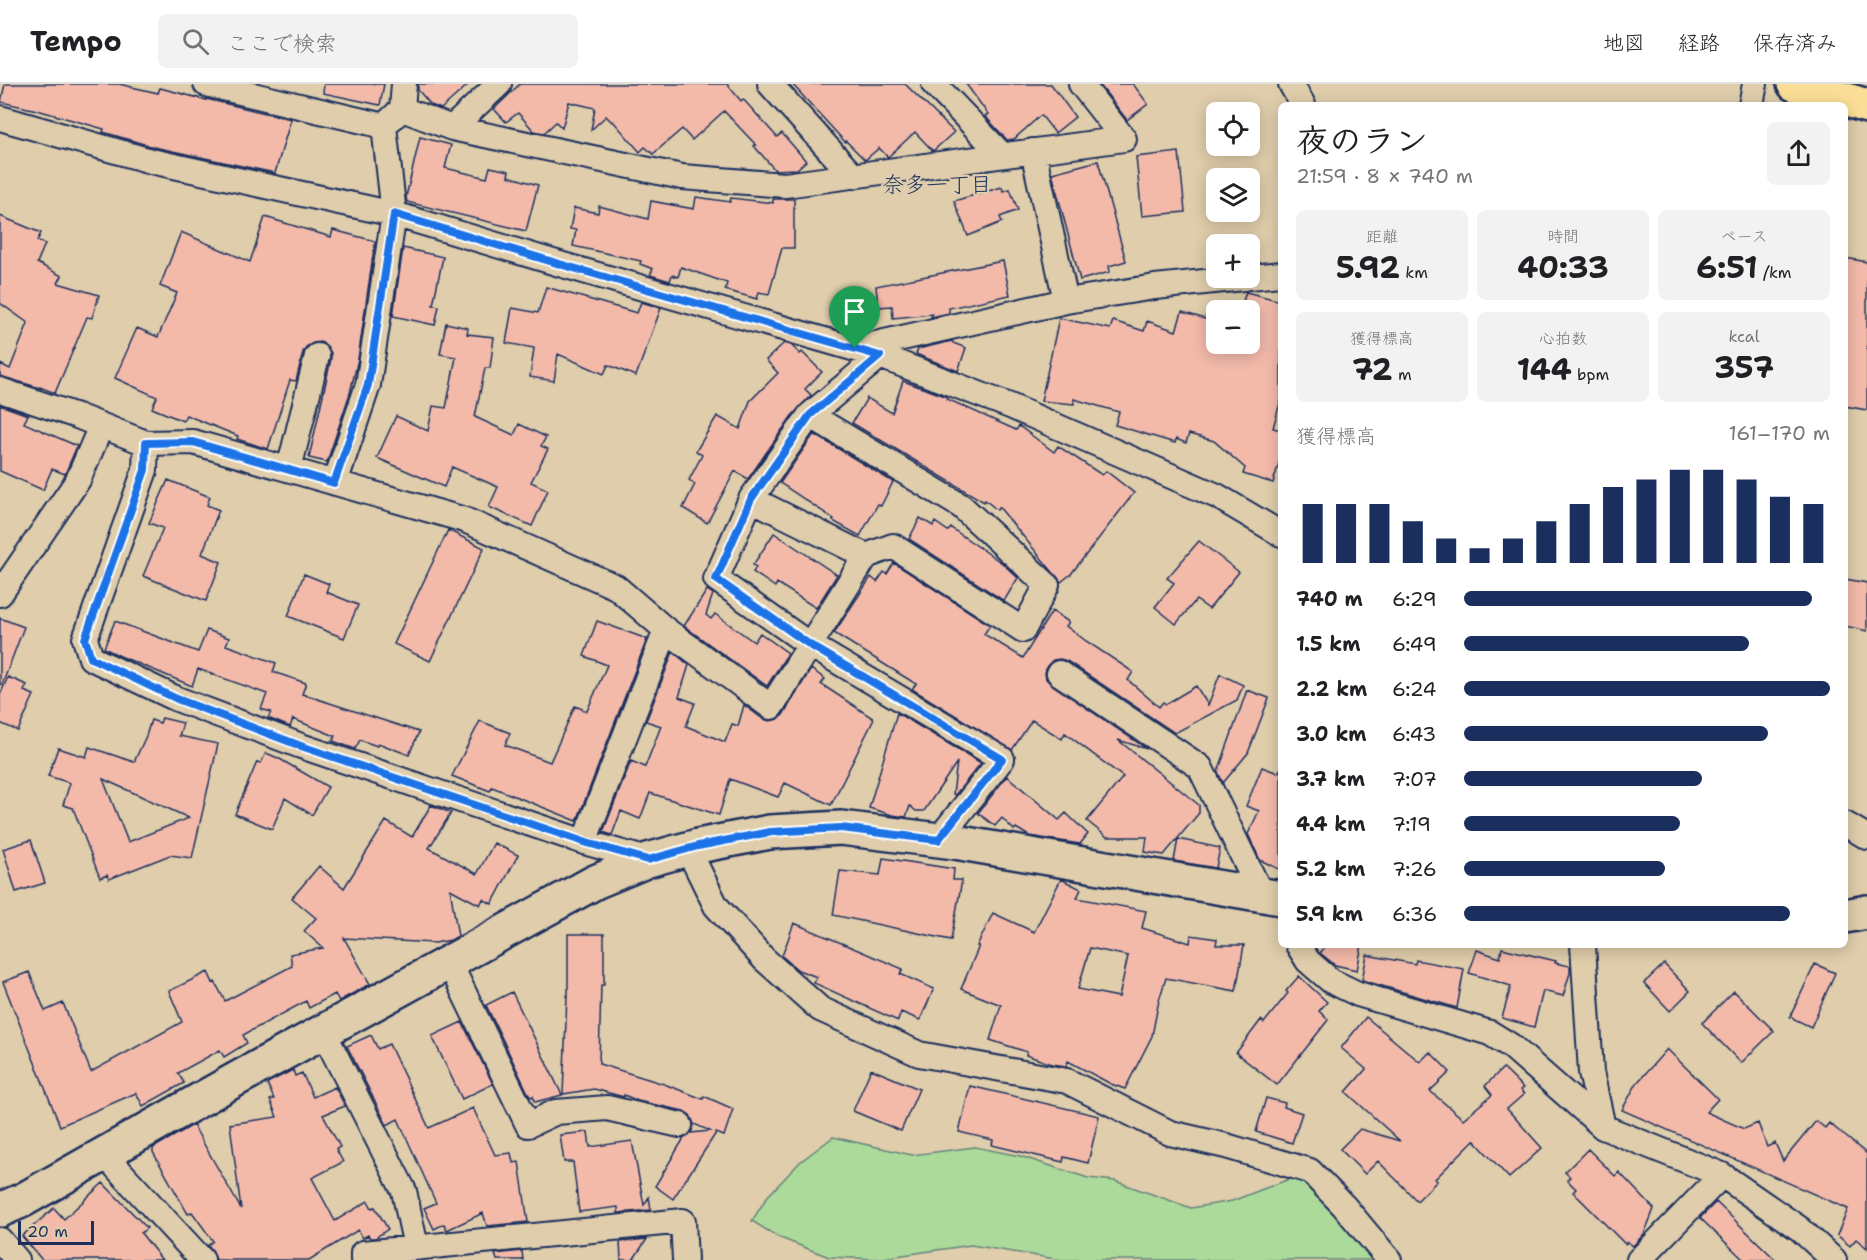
<!DOCTYPE html>
<html lang="ja">
<meta charset="utf-8">
<style>
:root{--surface:#fff;--page:#f2f2f2;--text:#202124;--muted:#757577;--line:#e0e0e0;--accent:#1b2f5e}
body{margin:0;font-family:"Shantell Sans","Klee One",sans-serif;background:var(--page);color:var(--text);height:100vh;display:flex;flex-direction:column;font-size:22px;white-space:nowrap}
*{box-sizing:border-box;margin:0}
p{font-size:20px;color:var(--muted)}
.icon{flex:none;width:33px;height:33px;fill:none;stroke:currentColor;stroke-width:2;stroke-linecap:round;stroke-linejoin:round}
.map{position:relative;flex:1;overflow:hidden}
.sheet{position:absolute;left:1278px;top:18px;width:570px;height:846px;display:flex;flex-direction:column;background:var(--surface);border-radius:9px;box-shadow:0 3px 15px #0003}
.sheet>*{flex:none}
.controls{position:absolute;left:1206px;top:18px;display:grid;gap:12px}
.controls a{display:grid;place-items:center;width:54px;height:54px;border-radius:9px;background:var(--surface);box-shadow:0 3px 15px #0003;font-size:30px}
.scale{position:absolute;left:18px;bottom:15px;width:76px;box-sizing:border-box;padding-left:6px;border:3px solid #1b2f5e;border-top:0;font-size:16px;line-height:21px;white-space:nowrap;color:#1b2f5e;-webkit-text-stroke:4px #dfcdab;paint-order:stroke}
.pin{position:absolute;display:grid;place-items:center;width:51px;height:51px;color:#fff;margin:-62px -26px;border-radius:50% 50% 50% 0;rotate:-45deg;box-shadow:0 0 6px #0007}
.pin .icon{rotate:45deg}
.round{display:grid;place-items:center;flex:none;width:63px;height:63px;border-radius:9px;background:var(--page)}
.head{display:flex;align-items:center;justify-content:space-between;height:102px;padding:0 18px}
h1{font-size:33px;font-weight:700;line-height:45px}
.metrics{display:grid;grid-template-columns:repeat(3,1fr);gap:9px;height:102px;padding:6px 18px}
.metrics div{display:grid;align-content:center;border-radius:9px;background:var(--page);text-align:center}
.metrics b{font-size:30px;font-weight:700}
.metrics small{font-size:16px;font-weight:400}
.metrics p{font-size:16px}
.chart{height:168px;padding:12px 18px}
.chart p{display:flex;justify-content:space-between}
.chart svg{width:100%;height:108px;margin-top:6px;stroke:var(--accent);stroke-width:6}
ul{padding:0 18px;list-style:none;font-size:20px}
li{display:grid;grid-template-columns:96px 72px 1fr;align-items:center;height:45px}
li i{height:15px;border-radius:8px;background:var(--accent)}
header{display:flex;align-items:center;gap:36px;box-sizing:border-box;height:84px;padding:0 30px;background:var(--surface);border-bottom:2px solid var(--line)}
header strong{font-size:28px}
nav{display:flex;gap:33px;margin-inline-start:auto;font-size:21px}
.search{width:420px;height:54px;background:var(--page);display:flex;align-items:center;gap:15px;box-sizing:border-box;padding:0 21px;border-radius:9px;color:var(--muted);font-size:22px}
.map>svg:first-child{display:block}
.green{fill:#acda9a;stroke:#64847c;stroke-width:1.5}
.building{fill:#f3baaa;stroke:#1b2f5e;stroke-width:1.5;fill-rule:evenodd}
.lines{fill:none;stroke-linecap:round;stroke-linejoin:round}
.street-casing{stroke:#1b2f5e;stroke-width:28}
.secondary-casing{stroke:#1b2f5e;stroke-width:38}
.primary-casing{stroke:#1b2f5e;stroke-width:38}
.street{stroke:#dfcdab;stroke-width:24}
.secondary{stroke:#dfcdab;stroke-width:33}
.primary{stroke:#fbde96;stroke-width:33}
.route-casing{stroke:#fff;stroke-width:12}
.route{stroke:#1a73e8;stroke-width:8}
.labels{text-anchor:middle;stroke-width:4.5;stroke-linejoin:round;paint-order:stroke}
.neighbourhood-label{font-size:22px;fill:#1b2f5e;stroke:#dfcdab}
</style>
<header>
<strong>Tempo</strong>
<div class="search"><svg class="icon" aria-label="search" viewBox="0 0 24 24"><circle cx="10" cy="10" r="6"/><path d="M15 15l6 6"/></svg>ここで検索</div>
<nav><a>地図</a><a>経路</a><a>保存済み</a></nav>
</header>
<div class="map">
<svg width="1867" height="1176" viewBox="0 0 1867 1176">
<rect width="100%" height="100%" fill="#dfcdab"/>
<filter id="ink" filterUnits="userSpaceOnUse"><feTurbulence type="fractalNoise" baseFrequency=".0167" numOctaves="2"/><feDisplacementMap in="SourceGraphic" scale="12" xChannelSelector="R" yChannelSelector="G"/><feConvolveMatrix kernelMatrix="1 2 1 2 8 2 1 2 1" color-interpolation-filters="sRGB"/></filter>
<g filter="url(#ink)">
<path class="green" d="M833 1053 912 1071 975 1063 1020 1072 1088 1094 1115 1097 1191 1124 1232 1117 1297 1092 1336 1124 1379 1176H1061L971 1161 876 1175 829 1173 778 1153 752 1137 767 1113 800 1078Z"/>
<path class="building" d="M5 0H119L158 9 160 4 206 16V15L291 35 275 89 154 63 103 48 104 45 37 26 1 18Z
M324 0H384L380 21 323 9Z
M418 0H469L441 25 431 21 418 6Z
M520 0H727L741 17 743 15 777 53 782 49 806 77 797 85 775 86 754 62 756 61 724 27 692 56 682 45 653 70 645 63 640 68 613 37 612 38 606 32 591 46 595 24 569 18 562 44 556 38 544 49 534 47 518 29 506 38 494 25Z
M792 0H905L954 48 933 67 915 48 888 73 879 64 865 76 846 57 845 58Z
M966 0H1051L1075 33 1055 49 1041 31 1014 55 1007 56 985 32 988 30Z
M1099 0H1133L1148 20 1127 36Z
M420 53 451 61 445 84 487 94 490 83 509 87 508 92 538 101 526 147 407 118 406 113Z
M1179 68 1185 128 1142 132 1136 73Z
M1098 77 1126 177 1109 182 1110 188 1080 196 1052 89Z
M1002 103 1003 107 1010 105 1018 126 1000 133 1002 138 968 152 954 117Z
M696 113 730 118 731 114 773 119V115H794V164H782L769 210 759 208 757 215 725 206 727 199 681 183 678 193 672 191 670 197 650 191 653 185 640 180 641 177 573 162 576 146 570 145 574 124 598 129 599 122 648 135 651 117 694 125Z
M0 132 41 149 37 157 45 160 37 179 62 192 58 199 99 211 92 234 87 233 55 309 40 303V304L0 292V280L10 285 28 239 0 219Z
M265 133 331 153 333 146 375 157 358 275 350 309 327 378 309 374 331 275V269L327 262 321 258 313 259 306 263 303 268 296 297 290 296 268 365 237 355 238 352 186 331 183 337 152 324 157 313 115 294 137 244 158 253 177 209 160 202 181 148 250 178Z
M403 164 443 173 433 221 439 222 435 241 393 232Z
M1845 174 1867 178V326L1845 322Z
M1003 177 1010 211 949 224V229L931 233 932 230 893 234 892 222 878 223 876 202Z
M546 203 637 229 641 218 661 224 636 292 608 281 604 290 558 270 554 297 530 293 534 264 506 259 512 224 538 229Z
M1246 208 1281 217V315L1273 344 1281 346V372L1273 399 1243 390 1245 384 1214 357 1189 350 1186 359 1176 355 1175 359 1115 341 1119 328 1074 315V320L1041 317 1059 234 1110 245 1113 237 1144 247 1147 237 1176 247 1182 228 1205 235 1209 224 1216 227V260H1250V226H1240Z
M446 239 468 244 467 250 494 253 490 284H485L475 333 514 351 519 340 546 353 541 362 548 365 531 398 548 406 532 442 489 423 498 403 452 383 444 403 377 374 396 332 428 347 433 322 446 324 456 273 440 270Z
M952 257 953 259 966 264 958 287 916 270 918 265Z
M784 259 791 261 800 270 802 268 822 288 805 305 811 311 791 333 748 395 735 387 707 439 683 424 695 400 689 396 702 371 696 367 717 332 740 345 750 317 778 289 766 276Z
M903 297 948 313 947 315 1016 346 1019 342 1054 368 1058 362 1102 391 1106 387 1134 409 1071 490 1061 498 999 423 997 426 985 416 984 418 852 339 867 314 892 329Z
M0 321 28 331 24 339 77 362 65 390 52 385 43 406 0 387Z
M814 350 893 398 881 422 878 420 860 452 833 437 834 435 780 399Z
M168 396 210 413 207 421 219 426 202 470 221 478 206 517 143 492 163 444 149 439Z
M920 434 933 442 935 438 948 447 951 444 1002 479 1018 494 1004 517 909 455Z
M448 446 484 464 430 577 394 560Z
M774 449 837 491 816 524 777 499 775 503 753 488 756 483 753 481Z
M1199 457 1239 488 1209 525 1196 516 1176 540 1155 523 1174 499 1167 494Z
M894 479 990 541 984 550 1023 574 1052 527 1069 538 1066 542 1086 557 1133 588 1128 596 1159 623 1163 618 1166 620 1196 602 1208 621 1220 590 1243 601 1237 616 1175 649 1067 577 1060 575 1053 576 1047 582 1045 589 1046 595 1051 600 1147 665 1118 656 1199 721V729L1164 771 1145 768 1147 753H1107L1087 737 1123 693 1065 649 1062 655 1032 636 1012 666 912 605 916 600 834 549 871 493 877 498 884 488 887 490Z
M304 490 329 500 326 508 358 521 344 554 288 532Z
M1845 495 1867 499V547L1845 542Z
M707 506 713 510 706 531 711 535 715 530 754 558 760 549 788 569 767 602 684 542Z
M0 534 24 543 2 601 0 600Z
M115 537 198 568 207 546 229 554 226 561 276 579 273 588 306 599 302 610 419 648 409 671 378 659 377 662 360 656 355 665 333 657 335 652 293 635 290 643 268 634 271 628 261 625 267 610 198 585 192 602 120 572 104 564Z
M597 537 647 555 577 737 492 703 490 707 452 692 480 637 510 649 505 661 550 678 575 622 587 627 607 581 584 572Z
M673 568 689 581 679 613 695 619 686 642 725 658 732 640 738 642 744 621 763 635 770 637 778 635 783 631 811 585 825 595 821 600 874 635 831 721 785 699 778 713 730 695 719 731 650 709 640 735 621 727 612 751 603 748 631 677 645 683 661 642 646 637Z
M8 593 27 601 24 607 34 611 18 647 0 639V611Z
M1247 606 1269 614 1248 669 1223 699 1218 688Z
M897 629 981 679 955 711 953 710 957 678 924 727H916L910 722 906 733 892 731 869 724Z
M162 634 183 639 179 652 218 660 192 774 170 771 109 795 107 791 100 794 73 724 63 721 70 699 48 692 58 664 86 673 89 663 134 678 146 652 151 636 160 639ZM103 695 189 734 128 758Z
M266 669 278 674 328 703 312 731 285 714 272 745 235 730 257 678 261 679Z
M1262 683 1278 689 1281 684V786L1260 776 1248 750 1259 727 1246 722Z
M1007 692 1059 736 1066 729 1088 750 1080 760 1029 752 1016 744 1014 746 1002 734 995 742 978 729Z
M431 721 451 729 429 764 477 790 494 759 518 771 492 820 483 815 480 821 450 805 458 852 451 856 435 859 344 854 370 900 339 917 335 910 309 924 306 917 243 951 247 959 224 973 220 966 178 989 184 999 143 1022 136 1009 60 1042 3 898 29 888 45 927 63 919 91 988 182 938 169 907 208 888 213 899 215 898 225 917 292 882 290 870 323 864 304 847 316 834 292 814 319 782 344 804 386 737 412 753Z
M1178 755 1220 764 1216 784 1174 777Z
M31 756 45 799 16 808 3 765Z
M883 774 954 785 953 796H962L951 856 833 831 840 787 880 791Z
M1061 795 1081 805 1077 814 1146 827 1142 844 1190 859 1191 851 1217 855 1216 861H1244L1236 907 1166 894 1159 916 1152 952 1125 1005 1111 1000 1068 977 1066 982 1052 980 1026 971 1027 968 990 956 1001 921 961 905 979 862H977L993 829 1034 848ZM1090 864 1128 872 1119 913 1078 905Z
M794 839 903 885 900 890 934 905 920 936 901 928 898 937 814 899 817 893 798 886 782 872Z
M568 850H604V901H601L599 980 664 1000 703 1015 704 1012 733 1025 724 1052 716 1049 673 1115 655 1102 684 1054 691 1049 710 1047 694 1040 690 1031 684 1027 638 1017 624 1011V1013L594 1005 563 1010 567 912 568 913Z
M1327 861H1362L1357 886 1335 881 1320 869Z
M1502 864 1556 877 1555 879 1570 882V889L1563 912 1543 907 1534 943 1502 934 1511 902 1469 889 1477 866 1500 874Z
M1367 871 1415 880 1416 876 1464 885 1457 924 1362 896Z
M1664 880 1690 907 1670 927 1644 899Z
M1815 880 1835 889 1811 943 1790 933Z
M1299 892 1327 918 1319 927 1328 936 1277 1001 1236 969 1261 936 1264 939 1288 909 1286 907Z
M1734 907 1774 947 1741 979 1702 939Z
M512 908 562 1011 535 1018 533 1012 530 1013 486 921Z
M1366 933 1420 978 1430 968 1450 988 1430 1007 1463 1035 1492 1011 1485 1002 1503 984 1523 1004 1520 1006 1524 1010 1507 1025 1542 1064 1509 1094 1474 1056 1435 1095 1437 1097 1417 1117 1378 1077 1365 1090 1340 1065 1360 1045 1400 1057 1346 1008 1366 985 1341 964Z
M462 938 493 1000 462 1015 432 952Z
M371 951 378 965 389 960 429 1044 473 1024 495 1071 511 1069 513 1079 519 1078 528 1138 487 1142 483 1129 447 1146 444 1140 434 1145 424 1124 436 1119 398 1035 387 1041 347 962Z
M1667 965 1718 1015 1706 1028 1744 1045 1758 1039 1767 1063 1775 1059 1783 1077 1816 1037 1825 1044 1829 1039 1867 1070V1164L1856 1155 1850 1162 1837 1151 1848 1125 1622 1026 1637 999Z
M871 985 919 1005 901 1047 853 1027Z
M293 986 295 992 302 989 313 1013 335 1003 345 1022 323 1031 340 1063 336 1065 343 1078 312 1094 335 1137 368 1117 372 1124 375 1123 388 1145 375 1154H370L368 1151 363 1154 358 1146 309 1176H216L213 1167 208 1161 213 1157 192 1128 188 1130 153 1068V1064L193 1041 241 1125 230 1040 277 1033 270 1016 274 1015 267 999Z
M970 1002 1099 1032 1088 1079 1064 1073 1063 1078 992 1061 993 1056 959 1048Z
M1266 1014 1285 1019 1284 1023 1302 1029 1292 1059 1256 1048Z
M588 1048 590 1063 632 1057 644 1121 649 1113 651 1126 618 1129V1123L579 1128 573 1078H564L560 1051Z
M1588 1065 1615 1092 1619 1088 1654 1125 1644 1150 1633 1162 1628 1158 1625 1160 1573 1108 1576 1105 1567 1096 1570 1093 1565 1088Z
M103 1099 147 1144 141 1149 162 1176H42L22 1152 54 1124 64 1135Z
M1716 1118 1776 1176H1744L1700 1134Z
M647 1155 633 1176H621L620 1158Z
M522 1167 523 1176H497L495 1170Z"/>
<g class="lines">
<defs>
<path id="street" d="M206 0 384 42
M770 0 853 92
M934 0 1002 71
M1291 0 1303 21
M1751 21 1755 0
M402 25 452 44 682 93 785 101 1124 55 1081 0
M0 34 151 77 394 130 563 181 880 272 1010 322 1217 412 1281 450
M390 36 402 25 404 0
M452 44 499 0
M1033 67 1066 217 1155 203 1244 194
M1250 193 1281 190
M858 264 1066 217
M0 306 77 332 146 359 193 358 465 436 616 503 666 546 771 623 866 472 751 415 810 331 880 272
M810 331 961 422 1047 501 1023 546 893 462 866 472
M146 359 145 386 85 555 91 574 177 615 301 662 584 758 648 776
M289 385 317 272
M335 399 368 301 394 130 384 42
M751 415 716 495 810 561 1002 675 938 756
M0 510 78 396 101 342
M1059 589 1200 683 1261 810
M1845 740 1867 753
M584 758 666 546
M688 765 716 822 764 875 820 925 919 970 1067 997 1170 1049 1226 1062 1310 1087 1344 1122 1389 1176
M1298 861 1308 877 1331 897 1358 910 1490 949 1511 962 1603 1043
M1583 861 1591 988 1603 1043 1722 1091 1800 1145 1834 1176
M449 878 528 1041 556 1028 607 1024 680 1041
M323 947 404 1107 416 1163
M104 1070 202 1176
M0 1156 17 1176
M363 1176V1169L683 1137 685 1176
M1639 1176 1722 1091"/>
<path id="secondary" d="M1845 832 1867 828
M0 1126 23 1116 233 997 595 798 648 776 698 762 770 748 841 744 955 758 1281 814"/>
<path id="primary" d="M1794 0 1867 22"/>
</defs>
<use href="#street" class="street-casing"/>
<use href="#secondary" class="secondary-casing"/>
<use href="#primary" class="primary-casing"/>
<use href="#street" class="street"/>
<use href="#secondary" class="secondary"/>
<use href="#primary" class="primary"/>
</g>
</g>
<g class="lines" filter="url(#ink)">
<defs>
<path id="route" d="M394 130 563 181 880 272 810 331 751 415 716 495 810 561 1002 675 938 756 841 744 770 748 698 762 648 776 584 758 301 662 177 615 91 574 85 555 145 386 146 359 193 358 334 399 368 301Z"/>
</defs>
<use href="#route" class="route-casing"/>
<use href="#route" class="route"/>
</g>
<g class="labels">
<g class="neighbourhood-label">
<text x="937" y="108">奈多一丁目</text>
</g>
</g>
</svg>
<div class="controls">
<a><svg class="icon" aria-label="locate" viewBox="0 0 24 24"><circle cx="12" cy="12" r="6"/><path d="M12 2v4M12 18v4M2 12h4M18 12h4"/></svg></a>
<a><svg class="icon" aria-label="layers" viewBox="0 0 24 24"><path d="M12 4l9 5-9 5-9-5zM3 14l9 5 9-5"/></svg></a>
<a>+</a>
<a>−</a>
</div>
<div class="scale">20 m</div>
<div class="pin" style="left:855px;top:264px;background:#1e9e55"><svg class="icon" aria-label="arrive" viewBox="0 0 24 24"><path d="M6 21V4h12l-3 4 3 4H6"/></svg></div>
<section class="sheet">
<div class="head"><div><h1>夜のラン</h1><p>21:59 · 8 × 740 m</p></div><a class="round"><svg class="icon" aria-label="share" viewBox="0 0 24 24"><path d="M12 15V3M7 8l5-5 5 5M5 13v7h14v-7"/></svg></a></div>
<div class="metrics">
<div><p>距離</p><b>5.92<small> km</small></b></div>
<div><p>時間</p><b>40:33</b></div>
<div><p>ペース</p><b>6:51<small> /km</small></b></div>
</div>
<div class="metrics">
<div><p>獲得標高</p><b>72<small> m</small></b></div>
<div><p>心拍数</p><b>144<small> bpm</small></b></div>
<div><p>kcal</p><b>357</b></div>
</div>
<div class="chart"><p><span>獲得標高</span>161–170 m</p>
<svg viewBox="0 0 160 44" preserveAspectRatio="none"><path d="M5 44V20M15 44V20M25 44V20M35 44V27M45 44V34M55 44V38M65 44V34M75 44V27M85 44V20M95 44V13M105 44V10M115 44V6M125 44V6M135 44V10M145 44V17M155 44V20"/></svg>
</div>
<ul>
<li><b>740 m</b>6:29<i style="width:95%"></i></li>
<li><b>1.5 km</b>6:49<i style="width:78%"></i></li>
<li><b>2.2 km</b>6:24<i style="width:100%"></i></li>
<li><b>3.0 km</b>6:43<i style="width:83%"></i></li>
<li><b>3.7 km</b>7:07<i style="width:65%"></i></li>
<li><b>4.4 km</b>7:19<i style="width:59%"></i></li>
<li><b>5.2 km</b>7:26<i style="width:55%"></i></li>
<li><b>5.9 km</b>6:36<i style="width:89%"></i></li>
</ul>
</section>
</div>
